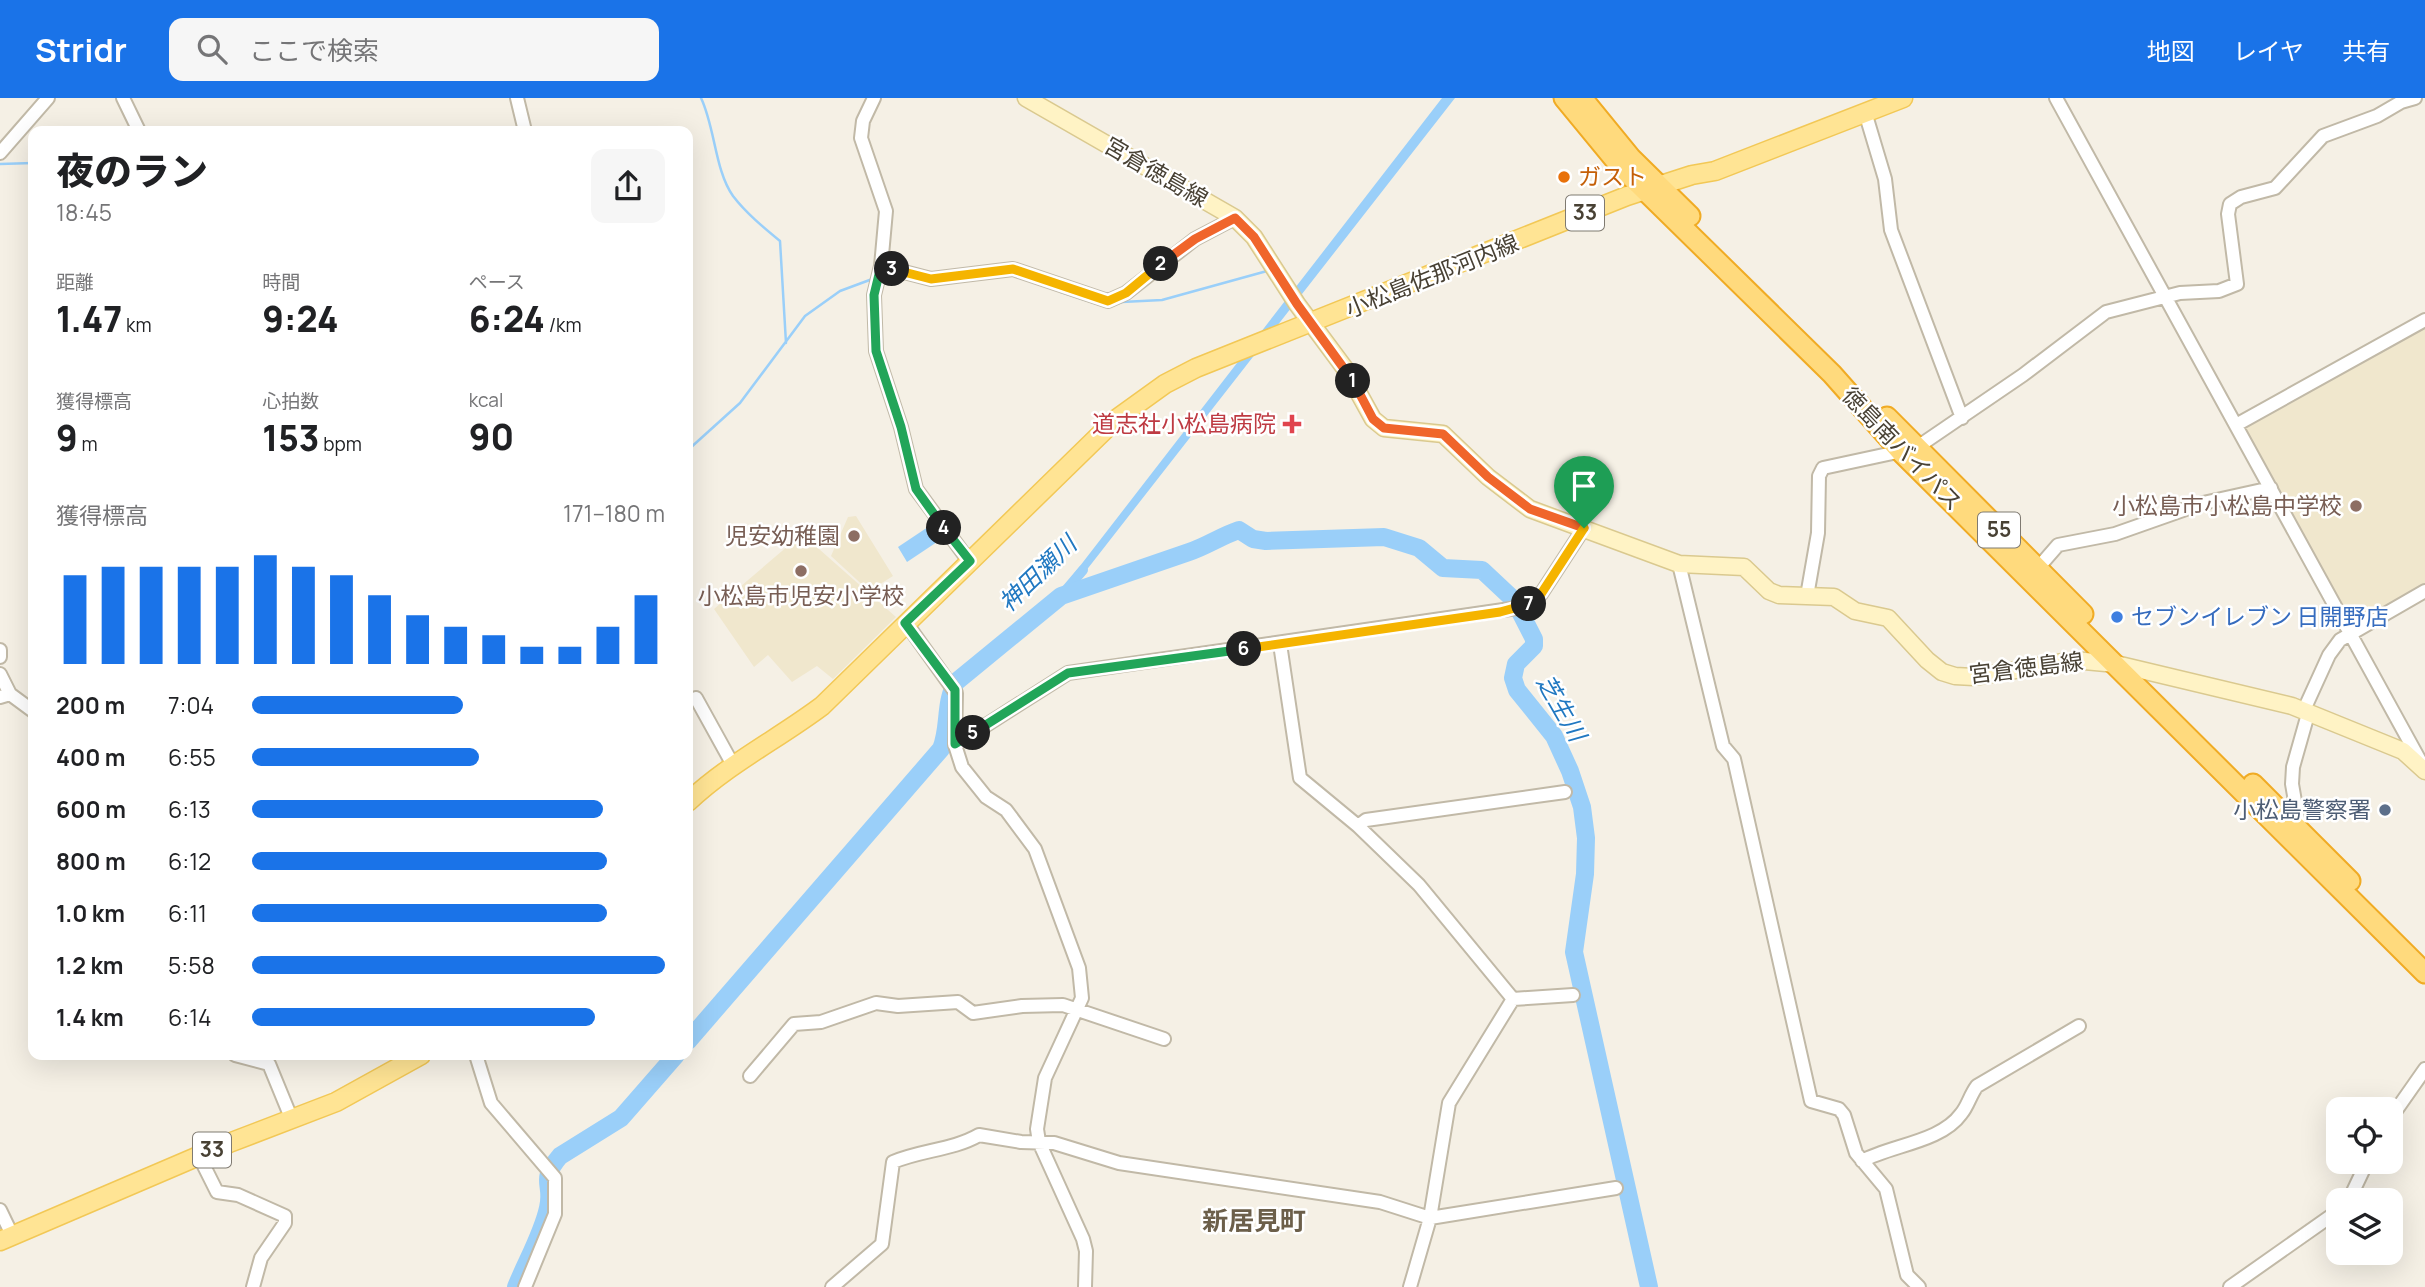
<!DOCTYPE html>
<html lang="ja">
<meta charset="utf-8">
<style>
:root{--surface:#fff;--page:#f6f6f6;--text:#202124;--muted:#757577;--accent:#1a73e8}
body{margin:0;font-family:Manrope,"Noto Sans JP",sans-serif;background:var(--page);color:var(--text);height:100vh;display:flex;flex-direction:column;font-size:26px;white-space:nowrap}
*{box-sizing:border-box;margin:0}
p{font-size:23px;color:var(--muted)}
.icon{flex:none;width:38px;height:38px;fill:none;stroke:currentColor;stroke-width:2;stroke-linecap:round;stroke-linejoin:round}
.map{position:relative;flex:1;overflow:hidden}
.sheet{position:absolute;left:28px;top:28px;width:665px;height:934px;display:flex;flex-direction:column;background:var(--surface);border-radius:14px;box-shadow:0 7px 28px #0002}
.sheet>*{flex:none}
.controls{position:absolute;left:2326px;top:999px;display:grid;gap:14px}
.controls a{display:grid;place-items:center;width:77px;height:77px;border-radius:14px;background:var(--surface);box-shadow:0 7px 28px #0002;font-size:35px}
.pin{position:absolute;display:grid;place-items:center;width:60px;height:60px;color:#fff;margin:-72px -30px;border-radius:50% 50% 50% 0;rotate:-45deg;box-shadow:0 0 7px #0007}
.pin .icon{rotate:45deg}
.km{position:absolute;width:35px;height:35px;margin:-18px;border-radius:50%;background:#222;color:#fff;font-size:19px;line-height:35px;text-align:center}
.round{display:grid;place-items:center;flex:none;width:74px;height:74px;border-radius:14px;background:var(--page)}
.overview{display:flex;align-items:center;justify-content:space-between;height:119px;padding:0 28px}
h1{font-size:38px;font-weight:800;line-height:52px}
.metrics{display:grid;grid-template-columns:repeat(3,1fr);gap:10px;height:119px;padding:7px 28px}
.metrics div{display:grid;align-content:center}
.metrics b{font-size:35px;font-weight:800}
.metrics small{font-size:19px;font-weight:400}
.metrics p{font-size:19px}
.chart{height:196px;padding:14px 28px}
.chart p{display:flex;justify-content:space-between}
.chart svg{width:100%;height:126px;margin-top:7px;stroke:var(--accent);stroke-width:6}
ul{padding:0 28px;list-style:none;font-size:23px}
li{display:grid;grid-template-columns:112px 84px 1fr;align-items:center;height:52px}
li i{height:18px;border-radius:9px;background:var(--accent)}
header{display:flex;align-items:center;gap:42px;box-sizing:border-box;height:98px;padding:0 35px;background:var(--accent);color:#fff}
header strong{font-size:33px}
nav{display:flex;gap:38px;margin-inline-start:auto;font-size:24px}
.search{width:490px;height:63px;background:var(--page);display:flex;align-items:center;gap:18px;box-sizing:border-box;padding:0 24px;border-radius:14px;color:var(--muted);font-size:26px}
.map>svg:first-child{display:block}
.education{fill:#f0e7cd}
.water{fill:#9acff9}
.lines{fill:none;stroke-linecap:round;stroke-linejoin:round}
.stream{stroke:#9acff9;stroke-width:2.5}
.canal{stroke:#9acff9;stroke-width:10}
.river{stroke:#9acff9;stroke-width:18}
.minor-casing{stroke:#c1b9a7;stroke-width:16}
.secondary-casing{stroke:#dac98f;stroke-width:19}
.primary-casing{stroke:#f2c856;stroke-width:21}
.trunk-casing{stroke:#f0ab24;stroke-width:23}
.minor{stroke:#fff;stroke-width:12}
.secondary{stroke:#fff3c5;stroke-width:16}
.primary{stroke:#ffe494;stroke-width:18}
.trunk{stroke:#ffda7d;stroke-width:19}
.split-1-casing{stroke:#fff;stroke-width:14}
.split-2-casing{stroke:#fff;stroke-width:14}
.split-3-casing{stroke:#fff;stroke-width:14}
.split-4-casing{stroke:#fff;stroke-width:14}
.split-5-casing{stroke:#fff;stroke-width:14}
.split-6-casing{stroke:#fff;stroke-width:14}
.split-7-casing{stroke:#fff;stroke-width:14}
.split-8-casing{stroke:#fff;stroke-width:14}
.split-1{stroke:#f0652b;stroke-width:9}
.split-2{stroke:#f0652b;stroke-width:9}
.split-3{stroke:#f5b400;stroke-width:9}
.split-4{stroke:#22a559;stroke-width:9}
.split-5{stroke:#22a559;stroke-width:9}
.split-6{stroke:#22a559;stroke-width:9}
.split-7{stroke:#f5b400;stroke-width:9}
.split-8{stroke:#f5b400;stroke-width:9}
.food-dot{fill:#e8710a;stroke:#fff;stroke-width:2.5}
.health-dot{fill:#e0444e;stroke:#fff;stroke-width:2.5}
.education-dot{fill:#8d6e63;stroke:#fff;stroke-width:2.5}
.shop-dot{fill:#3f7fe0;stroke:#fff;stroke-width:2.5}
.service-dot{fill:#5c6f8a;stroke:#fff;stroke-width:2.5}
.labels{text-anchor:middle;stroke-width:5;stroke-linejoin:round;paint-order:stroke}
.shield{fill:#fff;stroke:#7f7a71;stroke-width:2}
.shield-label{font-size:21px;font-weight:bold;fill:#484134}
.street-label{font-size:23px;fill:#484134;stroke:#fff}
.food-label{font-size:23px;fill:#c56008;stroke:#fff;text-anchor:start}
.health-label{font-size:23px;fill:#be3a42;stroke:#fff;text-anchor:end}
.education-label{font-size:23px;fill:#785e54;stroke:#fff;text-anchor:end}
.shop-label{font-size:23px;fill:#366cbe;stroke:#fff;text-anchor:start}
.service-label{font-size:23px;fill:#4e5e75;stroke:#fff;text-anchor:end}
.water-label{font-size:24px;font-style:italic;fill:#2078c1;stroke:#fff}
.quarter-label{font-size:26px;font-weight:bold;fill:#6c5f4a;stroke:#fff}
</style>
<header>
<strong>Stridr</strong>
<div class="search"><svg class="icon" aria-label="search" viewBox="0 0 24 24"><circle cx="10" cy="10" r="6"/><path d="M15 15l6 6"/></svg>ここで検索</div>
<nav><a>地図</a><a>レイヤ</a><a>共有</a></nav>
</header>
<div class="map">
<svg width="2425" height="1189" viewBox="0 0 2425 1189">
<rect width="100%" height="100%" fill="#f5f0e5"/>
<path class="education" d="M2425 226V487L2356 523 2350 522 2244 330V324Z
M856 418 893 478 869 493 831 458 848 419Z
M802 436 896 519 833 581 817 568 792 584 768 557 754 569 714 511Z"/>
<path class="water" d="M1442 0H1455L1078 483 1073 477Z
M928 429 937 444 907 464 898 449Z"/>
<g class="lines">
<path class="stream" d="M701 0C715 29 715 73 733 98 746 115 763 129 780 143L786 245
M0 66 33 65
M939 186 970 182
M1061 194 1104 208
M1111 208 1122 204 1162 202 1267 173
M688 352 740 305 805 218 840 193 875 180"/>
<path class="canal" d="M1061 498 1083 472"/>
<path class="river" d="M688 943 941 651C950 629 944 606 956 584L1061 498 1189 454C1207 448 1221 438 1239 432L1253 441 1266 443 1384 439 1419 450 1443 470 1482 472 1514 502 1534 541V548L1516 566 1513 580 1517 592 1554 638 1570 673 1582 709 1586 740 1585 776 1574 854 1649 1189
M516 1189C526 1164 542 1137 548 1110 554 1085 538 1084 560 1058L621 1020 676 957"/>
<defs>
<path id="minor" d="M123 0 139 33
M517 0 525 33
M874 0 863 23 861 40 886 113 881 168 874 197 876 253 901 329 916 391 969 463
M2056 0 2424 670
M1865 14 1885 81 1891 132 1962 320
M0 55 48 0
M881 168 931 181 1013 171 1108 203 1126 195 1195 141 1235 120
M2236 327 2425 222
M1679 466 1723 648 1734 661 1811 1003 1839 1011 1844 1017 1856 1055 1886 1091 1907 1177 1919 1189
M2038 470 2058 447 2115 436 2203 405 2271 390
M1807 498 1818 435 1819 378 1823 370 1916 350 2023 277 2106 214 2180 195 2219 193 2237 186 2228 116 2230 106 2241 99 2275 90 2323 38 2377 18 2401 4 2415 0
M906 525 956 595 955 647 962 669 986 699 1006 712 1035 751 1079 870 1082 900 1045 980 1037 1031 1039 1044 1083 1141 1086 1153 1085 1189
M1280 546 1300 680 1358 728 1419 787 1513 901
M0 552V559
M0 576 10 596
M0 599 10 596 33 613
M696 600 733 667
M2303 614 2329 557 2340 542 2425 493
M955 647 1068 575 1524 509 1541 496 1584 430
M1358 728 1366 722 1565 694
M2300 732 2292 686 2293 669 2308 616
M1513 901 1573 897
M235 957 269 966 292 1022
M476 957 491 1005 555 1080V1116L525 1189
M750 978 794 926 821 924 876 905 898 908 958 904 973 915 1022 908 1063 907 1164 941
M2390 1021 2425 971
M199 1058 217 1094 238 1097 285 1118V1125L261 1160 253 1189
M1862 1063C1891 1047 1941 1044 1961 1016 1968 1008 1970 997 1977 988L2079 928
M2349 1102 2367 1064
M0 1112 13 1139
M832 1189 882 1146 893 1064C921 1052 953 1052 979 1037L1021 1044 1054 1045 1119 1065 1380 1104 1430 1120 1616 1090
M1410 1189 1430 1120 1449 1005 1513 901
M2230 1189 2338 1113"/>
<path id="secondary" d="M1026 0 1235 120 1254 139 1297 206 1346 272 1373 321 1384 330 1443 336 1488 379 1530 411 1679 466 1744 469 1769 493 1779 497 1834 499 1855 513 1888 520 1927 562 1942 574 1955 578 1974 579 2074 562 2116 566 2292 608 2403 653 2425 673"/>
<path id="primary" d="M688 704C728 666 778 641 822 608L1115 322 1165 286 1196 270 1627 98 1692 77 1715 73 1903 0
M0 1143 229 1045 336 1004 421 957"/>
<path id="trunk" d="M1564 0 1620 68 1832 276 1902 355 2425 875
M1582 0 1631 60 1690 118
M1887 319 2083 516
M2253 686 2350 783"/>
</defs>
<use href="#minor" class="minor-casing"/>
<use href="#secondary" class="secondary-casing"/>
<use href="#primary" class="primary-casing"/>
<use href="#trunk" class="trunk-casing"/>
<use href="#minor" class="minor"/>
<use href="#secondary" class="secondary"/>
<use href="#primary" class="primary"/>
<use href="#trunk" class="trunk"/>
</g>
<g class="lines">
<defs>
<path id="split-1" d="M1353 283 1373 321 1384 330 1443 336 1488 379 1530 411 1584 430"/>
<path id="split-2" d="M1161 166 1195 141 1235 120 1254 139 1297 206 1353 283"/>
<path id="split-3" d="M892 171 931 181 1013 171 1108 203 1126 195 1161 166"/>
<path id="split-4" d="M892 171 881 168 874 197 876 253 901 329 916 391 944 430"/>
<path id="split-5" d="M944 430 970 463 905 525 955 592V646L973 635"/>
<path id="split-6" d="M973 635 1068 575 1244 551"/>
<path id="split-7" d="M1244 551 1500 514 1529 506"/>
<path id="split-8" d="M1529 506 1541 496 1584 430"/>
</defs>
<use href="#split-1" class="split-1-casing"/>
<use href="#split-2" class="split-2-casing"/>
<use href="#split-3" class="split-3-casing"/>
<use href="#split-4" class="split-4-casing"/>
<use href="#split-5" class="split-5-casing"/>
<use href="#split-6" class="split-6-casing"/>
<use href="#split-7" class="split-7-casing"/>
<use href="#split-8" class="split-8-casing"/>
<use href="#split-1" class="split-1"/>
<use href="#split-2" class="split-2"/>
<use href="#split-3" class="split-3"/>
<use href="#split-4" class="split-4"/>
<use href="#split-5" class="split-5"/>
<use href="#split-6" class="split-6"/>
<use href="#split-7" class="split-7"/>
<use href="#split-8" class="split-8"/>
</g>
<circle class="food-dot" cx="1564" cy="79" r="7"/>
<path class="health-dot" d="M1288.5 315.5h7v7h7v7h-7v7h-7v-7h-7v-7h7z"/>
<g class="education-dot">
<circle cx="2356" cy="408" r="7"/>
<circle cx="854" cy="438" r="7"/>
<circle cx="801" cy="473" r="7"/>
</g>
<circle class="shop-dot" cx="2117" cy="519" r="7"/>
<circle class="service-dot" cx="2385" cy="712" r="7"/>
<g class="labels">
<g class="shield">
<rect x="1566" y="97.5" width="38" height="35" rx="5"/>
<rect x="1978" y="414.5" width="42" height="35" rx="5"/>
<rect x="193" y="1034.5" width="38" height="35" rx="5"/>
</g>
<g class="shield-label">
<text x="1585" y="122">33</text>
<text x="1999" y="439">55</text>
<text x="212" y="1059">33</text>
</g>
<g class="street-label">
<text transform="translate(1156 74) rotate(30)" y="8">宮倉徳島線</text>
<text transform="translate(1432 178) rotate(-22)" y="8">小松島佐那河内線</text>
<text transform="translate(1902 351) rotate(46)" y="8">徳島南バイパス</text>
<text transform="translate(2026 570) rotate(-7)" y="8">宮倉徳島線</text>
</g>
<g class="food-label">
<text x="1578" y="87">ガスト</text>
</g>
<g class="health-label">
<text x="1276" y="334">道志社小松島病院</text>
</g>
<g class="education-label">
<text x="2342" y="416">小松島市小松島中学校</text>
<text x="840" y="446">児安幼稚園</text>
<text x="801" y="506" text-anchor="middle">小松島市児安小学校</text>
</g>
<g class="shop-label">
<text x="2131" y="527">セブンイレブン 日開野店</text>
</g>
<g class="service-label">
<text x="2371" y="720">小松島警察署</text>
</g>
<g class="water-label">
<text transform="translate(1038 476) rotate(-44)" y="8">神田瀬川</text>
<text transform="translate(1561 610) rotate(60)" y="8">芝生川</text>
</g>
<g class="quarter-label">
<text x="1254" y="1132">新居見町</text>
</g>
</g>
</svg>
<div class="controls">
<a><svg class="icon" aria-label="locate" viewBox="0 0 24 24"><circle cx="12" cy="12" r="6"/><path d="M12 2v4M12 18v4M2 12h4M18 12h4"/></svg></a>
<a><svg class="icon" aria-label="layers" viewBox="0 0 24 24"><path d="M12 4l9 5-9 5-9-5zM3 14l9 5 9-5"/></svg></a>
</div>
<div class="pin" style="left:1584px;top:430px;background:#1e9e55"><svg class="icon" aria-label="arrive" viewBox="0 0 24 24"><path d="M6 21V4h12l-3 4 3 4H6"/></svg></div>
<b class="km" style="left:1353px;top:283px">1</b>
<b class="km" style="left:1161px;top:166px">2</b>
<b class="km" style="left:892px;top:171px">3</b>
<b class="km" style="left:944px;top:430px">4</b>
<b class="km" style="left:973px;top:635px">5</b>
<b class="km" style="left:1244px;top:551px">6</b>
<b class="km" style="left:1529px;top:506px">7</b>
<section class="sheet">
<div class="overview"><div><h1>夜のラン</h1><p>18:45</p></div><a class="round"><svg class="icon" aria-label="share" viewBox="0 0 24 24"><path d="M12 15V3M7 8l5-5 5 5M5 13v7h14v-7"/></svg></a></div>
<div class="metrics">
<div><p>距離</p><b>1.47<small> km</small></b></div>
<div><p>時間</p><b>9:24</b></div>
<div><p>ペース</p><b>6:24<small> /km</small></b></div>
</div>
<div class="metrics">
<div><p>獲得標高</p><b>9<small> m</small></b></div>
<div><p>心拍数</p><b>153<small> bpm</small></b></div>
<div><p>kcal</p><b>90</b></div>
</div>
<div class="chart"><p><span>獲得標高</span>171–180 m</p>
<svg viewBox="0 0 160 44" preserveAspectRatio="none"><path d="M5 44V13M15 44V10M25 44V10M35 44V10M45 44V10M55 44V6M65 44V10M75 44V13M85 44V20M95 44V27M105 44V31M115 44V34M125 44V38M135 44V38M145 44V31M155 44V20"/></svg>
</div>
<ul>
<li><b>200 m</b>7:04<i style="width:51%"></i></li>
<li><b>400 m</b>6:55<i style="width:55%"></i></li>
<li><b>600 m</b>6:13<i style="width:85%"></i></li>
<li><b>800 m</b>6:12<i style="width:86%"></i></li>
<li><b>1.0 km</b>6:11<i style="width:86%"></i></li>
<li><b>1.2 km</b>5:58<i style="width:100%"></i></li>
<li><b>1.4 km</b>6:14<i style="width:83%"></i></li>
</ul>
</section>
</div>
